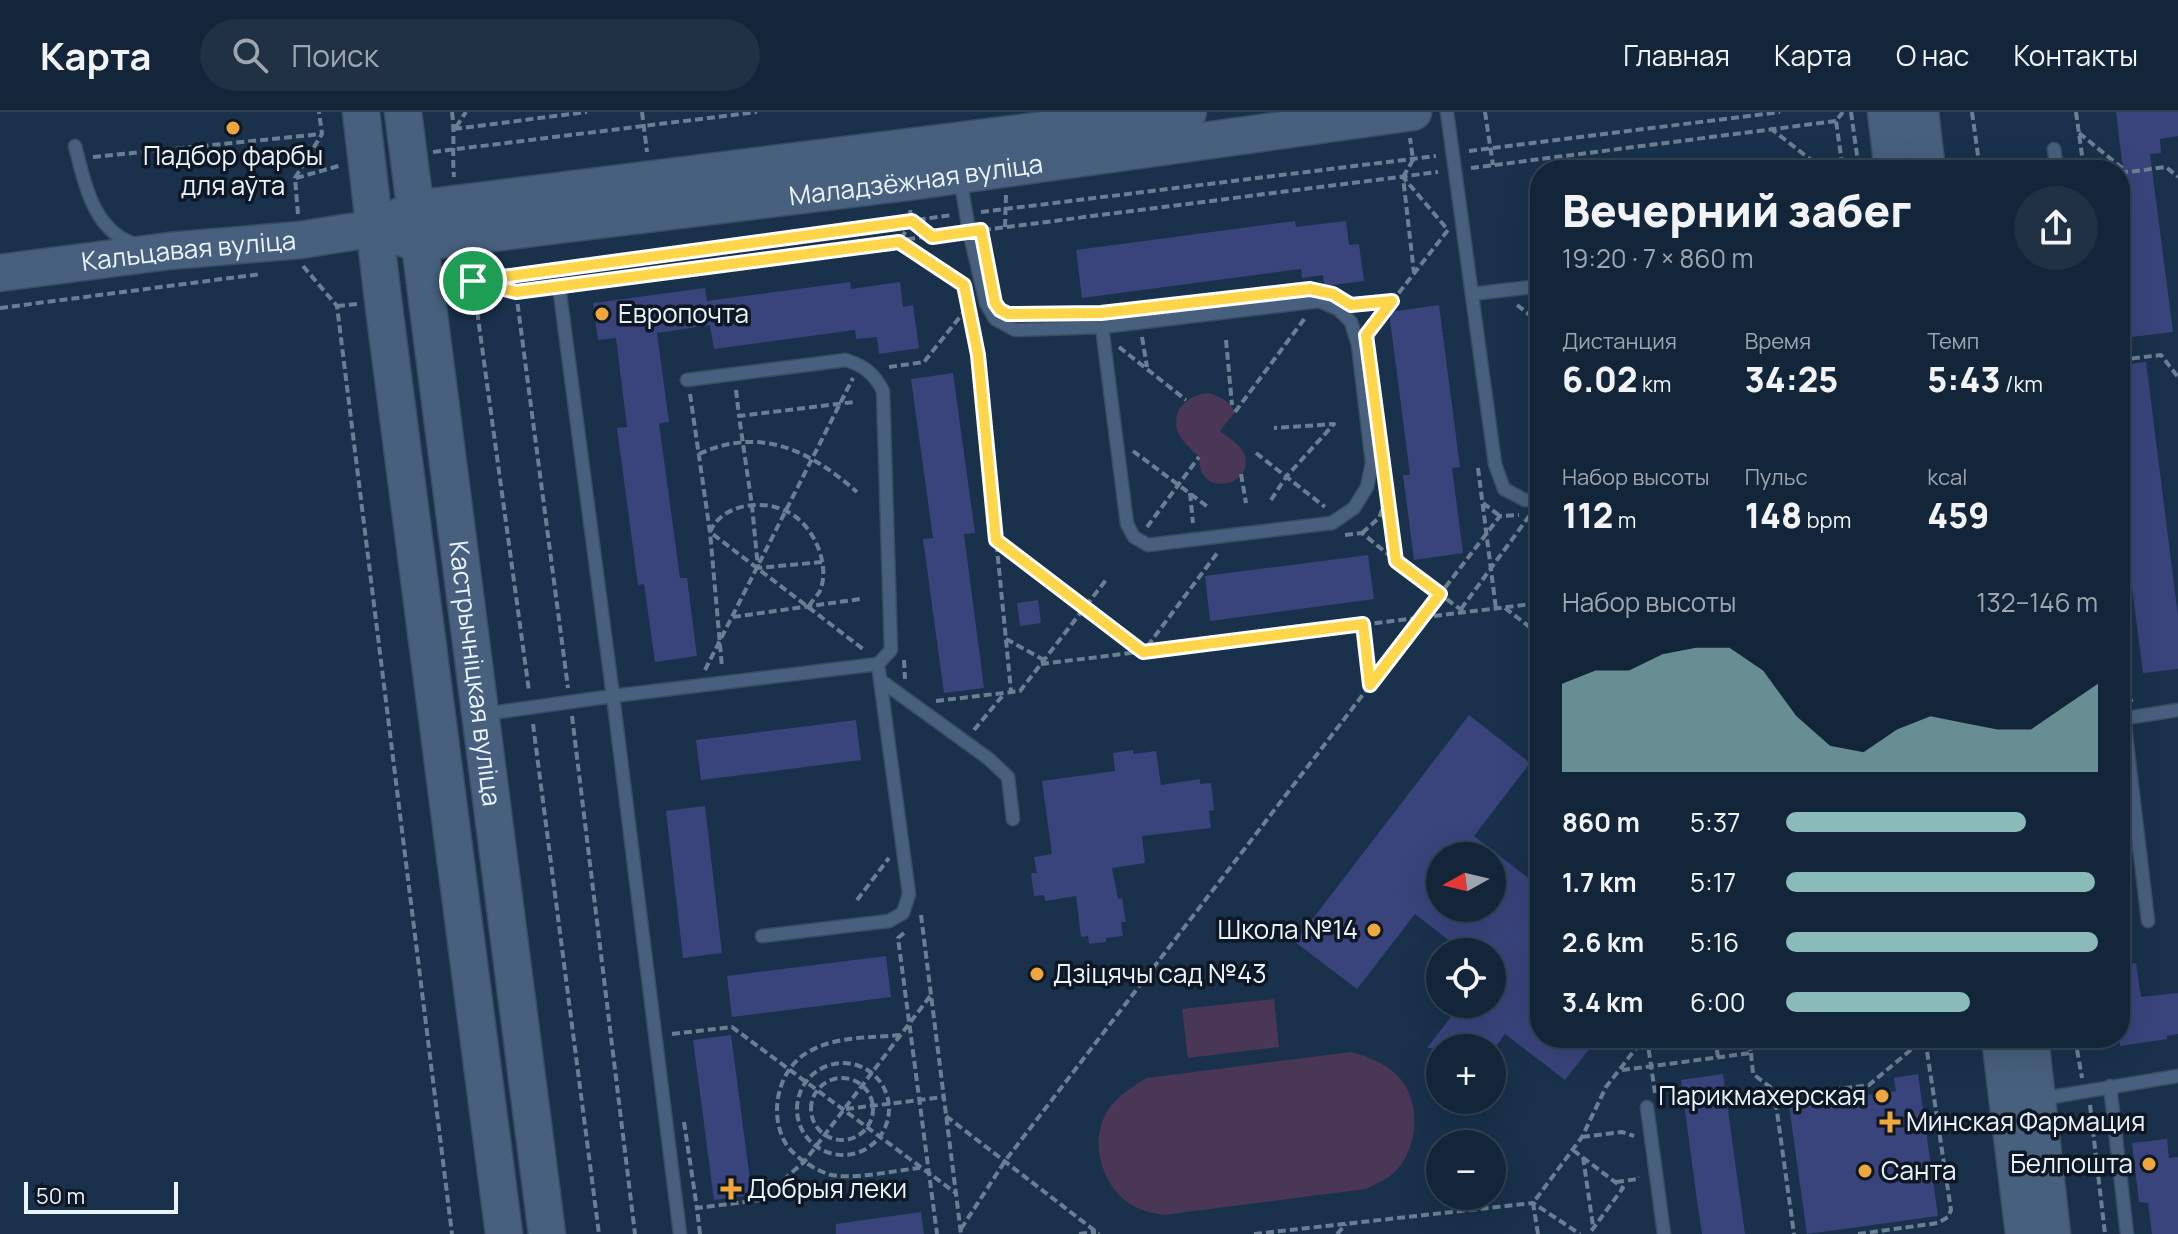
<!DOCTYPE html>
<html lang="ru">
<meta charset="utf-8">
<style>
:root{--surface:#132538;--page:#203143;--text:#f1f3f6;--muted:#9da5ae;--line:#324253;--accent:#8bbbb9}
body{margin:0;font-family:Manrope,sans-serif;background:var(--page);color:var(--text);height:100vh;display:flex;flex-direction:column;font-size:30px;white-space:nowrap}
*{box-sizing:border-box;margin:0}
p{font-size:26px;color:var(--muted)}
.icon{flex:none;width:44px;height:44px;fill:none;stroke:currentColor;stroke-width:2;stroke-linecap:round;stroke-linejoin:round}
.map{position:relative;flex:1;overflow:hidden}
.panel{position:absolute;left:1530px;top:48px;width:600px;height:888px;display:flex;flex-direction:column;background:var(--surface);border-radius:32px;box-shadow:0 8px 32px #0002,0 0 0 2px var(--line)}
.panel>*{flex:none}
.needle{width:52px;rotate:262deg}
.controls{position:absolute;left:1426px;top:730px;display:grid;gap:16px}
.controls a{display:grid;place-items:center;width:80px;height:80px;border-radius:50%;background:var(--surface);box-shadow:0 8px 32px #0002,0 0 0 2px var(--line);font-size:40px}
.scale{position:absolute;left:24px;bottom:20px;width:154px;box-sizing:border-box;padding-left:8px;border:4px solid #ebf4fe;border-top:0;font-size:22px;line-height:28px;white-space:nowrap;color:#ebf4fe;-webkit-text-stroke:6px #0e1824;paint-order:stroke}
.pin{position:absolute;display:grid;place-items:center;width:68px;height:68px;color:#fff;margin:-34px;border:4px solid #fff;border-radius:50%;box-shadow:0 2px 8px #0007}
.round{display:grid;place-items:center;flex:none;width:84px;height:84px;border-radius:42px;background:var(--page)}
.summary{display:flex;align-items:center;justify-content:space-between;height:136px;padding:0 32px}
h1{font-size:44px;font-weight:800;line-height:60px}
.metrics{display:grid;grid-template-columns:repeat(3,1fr);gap:12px;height:136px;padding:8px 32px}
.metrics div{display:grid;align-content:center}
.metrics b{font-size:34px;font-weight:800}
.metrics small{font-size:22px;font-weight:400}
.metrics p{font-size:22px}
.chart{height:224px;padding:16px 32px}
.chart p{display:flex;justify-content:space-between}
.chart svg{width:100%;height:144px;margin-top:8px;fill:var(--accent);opacity:.7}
ul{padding:0 32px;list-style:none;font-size:26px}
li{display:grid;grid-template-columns:128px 96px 1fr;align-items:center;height:60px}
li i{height:20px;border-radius:10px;background:var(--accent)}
header{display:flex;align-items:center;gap:48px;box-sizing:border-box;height:112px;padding:0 40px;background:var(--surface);border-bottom:2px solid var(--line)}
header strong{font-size:38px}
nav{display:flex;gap:44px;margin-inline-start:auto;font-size:28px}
.search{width:560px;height:72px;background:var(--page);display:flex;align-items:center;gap:20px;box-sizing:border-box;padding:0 28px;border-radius:44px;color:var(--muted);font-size:30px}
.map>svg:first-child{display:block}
.green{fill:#4a3755}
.building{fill:#39447c;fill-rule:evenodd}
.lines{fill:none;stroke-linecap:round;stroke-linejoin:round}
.lane-casing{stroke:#3b4d61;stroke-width:15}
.secondary-casing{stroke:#3b4d61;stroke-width:39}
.path{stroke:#6c7f92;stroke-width:4;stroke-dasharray:8 4;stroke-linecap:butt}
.lane{stroke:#47607d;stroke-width:12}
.secondary{stroke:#47607d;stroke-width:36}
.route-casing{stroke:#fff;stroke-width:16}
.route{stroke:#ffd54a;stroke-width:10}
.poi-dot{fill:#efa73d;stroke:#0e1824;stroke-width:3}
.labels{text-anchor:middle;stroke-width:7;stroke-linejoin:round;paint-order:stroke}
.poi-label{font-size:26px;fill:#ebf4fe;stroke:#0e1824;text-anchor:start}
.street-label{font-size:26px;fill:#ebf4fe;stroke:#0e1824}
</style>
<header>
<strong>Карта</strong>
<div class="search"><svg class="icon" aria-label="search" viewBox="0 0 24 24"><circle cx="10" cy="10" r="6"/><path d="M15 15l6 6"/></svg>Поиск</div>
<nav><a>Главная</a><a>Карта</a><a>О нас</a><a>Контакты</a></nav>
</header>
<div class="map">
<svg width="2178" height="1122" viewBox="0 0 2178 1122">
<rect width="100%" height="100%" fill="#19314b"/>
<path class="green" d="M1208 281C1219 284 1230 289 1235 300L1220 319C1227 325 1240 332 1244 341 1257 373 1198 389 1199 345 1191 337 1182 330 1178 320 1170 298 1188 283 1208 281Z
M1274 887 1279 935 1188 946 1182 897Z
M1351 940C1369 945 1382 950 1396 962 1424 989 1419 1042 1389 1065 1382 1069 1374 1073 1366 1077L1163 1103C1155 1101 1145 1100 1138 1096 1103 1081 1087 1030 1108 998 1119 983 1131 975 1147 966Z"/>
<path class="building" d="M2116 0H2178V24L2160 27 2161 41 2150 42 2173 220 2132 225 2120 132V67L2124 66Z
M1295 109 1296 115 1346 109 1349 133 1359 132 1364 169 1324 174 1323 163 1302 166 1301 157 1082 186 1076 138Z
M850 170 851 177 900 170 903 195 913 193 919 236 879 242 877 225 856 227 855 218 714 237 710 213 657 221 669 310 659 311 680 466H687L697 544 655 550 644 472 638 473 617 316 627 315 616 226 598 228 593 191 705 176 707 189Z
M1439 193 1460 355 1452 356 1463 441 1414 448 1403 363H1410L1389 200Z
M2146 250 2178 504V557L2143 561 2120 381V253Z
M953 261 975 421 964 422 984 576 944 581 923 427 933 426 911 267Z
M1368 443 1374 487 1210 509 1205 464Z
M1038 488 1041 511 1020 514 1017 491Z
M1469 603 1530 651 1474 724 1540 775V926H1598L1565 968 1505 922 1495 936H1427L1461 892H1492V840H1464L1415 802 1357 877 1295 830ZM1440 744H1492V796H1440Z
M856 608 861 648 701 668 696 628Z
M1133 638V642L1156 639 1161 673 1200 667V672L1211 671 1214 698 1209 699 1211 716 1142 724 1145 751 1112 756 1118 787 1122 786 1126 810H1121L1123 824 1106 826V830L1089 832 1088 824 1081 825 1076 784 1045 789 1044 783 1034 784 1031 761H1037L1034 745 1052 742 1042 669 1115 659 1113 641Z
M705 694 722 841 683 846 666 699Z
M886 844 891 885 732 905 727 864Z
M2136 851 2141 885 2178 881V922L2167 924V927L2120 934V853Z
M731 923 752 1083 714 1088 693 928Z
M1723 962 1745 1122H1702L1697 1089 1681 968Z
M1918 962 1938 1104 1807 1122 1789 994 1896 979 1894 966Z
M2167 1027 2169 1046 2178 1045V1122H2152L2148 1091 2139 1090 2132 1031Z
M921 1100 924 1122H836V1112Z"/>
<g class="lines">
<defs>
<path id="lane" d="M1447 0 1495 352 1504 377 1525 388H1540
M75 34C85 72 94 123 139 133
M2054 37 2057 58
M960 65 969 119 986 191 995 207 1015 218 1102 215 1319 189 1338 197 1351 210 1358 233 1372 351 1367 375 1354 396 1332 411 1148 433 1134 425 1127 412 1102 215
M559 174 613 584 680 1122
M1472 182 1540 174
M687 268 846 248C864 254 874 261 883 279L891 538 878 552 909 782 903 801 889 809 762 824
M880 568 989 647 1008 665 1013 707
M484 602 613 584 878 552
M2124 606 2148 809
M2120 607 2178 598
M2110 974 2127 1122
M2040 987 2178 964
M1647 995 1664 1122"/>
<g id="secondary">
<path d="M361 0 383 188 504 1122"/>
<path id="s1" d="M403 0 547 1122"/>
<path d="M1886 0 1893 58"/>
<path d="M1920 0 1927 58"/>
<path id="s2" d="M397 124 419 131 460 125 908 70 1413 0"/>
<path id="s3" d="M0 161 169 139 300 128 376 116 415 97 1188 0"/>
<path d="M2000 926 2024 1122"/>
<path d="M2030 926 2052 1122"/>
</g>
</defs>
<use href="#lane" class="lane-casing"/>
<use href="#secondary" class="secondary-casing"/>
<path class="path" d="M452 0C455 22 452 43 454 65
M642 0 647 40
M1485 0 1493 53
M1843 0 1836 9 1843 58
M1851 0 1859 58
M1972 0 1980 58
M2076 0 2084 58
M456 15 466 0
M1770 16 1824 58
M454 17 587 0
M2079 21 2127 60
M1469 39 1780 0
M433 40 757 0
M93 45 322 22
M1471 56 1836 9
M2120 61 2166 55 2178 65
M1403 65 1413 48 1410 26
M296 66 342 53
M910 98 912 109 899 130 964 173
M981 100 1436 44
M298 102 295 66 322 22 319 0
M912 109 932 125
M1005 115 1006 82
M983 118 1438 60
M468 153 473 169 529 579
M303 154 337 194 452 1122
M561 157 952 103
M477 169 552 159
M574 171 954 121
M453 176 473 169 516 180 546 176
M516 180 568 576
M1357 193 1392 189
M1517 193 1540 211
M337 194 358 192
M968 194 978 243 1011 579
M0 196 261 162
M1369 219 1448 118 1403 65 1414 161
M1142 225 1147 255
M1226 228 1232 293
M1119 235 1186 288
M2120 248 2161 243 2178 265
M889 255 924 250 967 196
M736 278 739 304
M690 282 710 420 722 555
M1235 300 1305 206
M1133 339 1208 395
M1256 341 1325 395
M699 342C761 314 809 338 857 380
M1478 356 1496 497
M1241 362 1246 391
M1386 369 1396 449 1464 500
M1190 381 1193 411
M1271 388 1286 365 1334 312 1274 316
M1483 391 1500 404
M1147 415 1199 345
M1362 421 1379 406 1387 384
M1345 423 1362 421 1395 448
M996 428 1143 540 1218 440
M822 450 758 456 752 394 739 304 854 290
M809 494C812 489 817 484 820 479 831 452 813 411 786 399 761 387 722 392 710 420L863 537
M1505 496 1540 523
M1461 497 1530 403
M733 505 860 487
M1363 512 1370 573
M1006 527 1044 548
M904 548 905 567
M2120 550 2124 578 2132 590
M1041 552 1540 491
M705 558 853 266
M936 589 1020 579 1106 468
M572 604 635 1122
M533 612 599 1122
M974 618 1004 582
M857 788 889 746
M921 803 961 1122
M904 821 898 826 937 1122
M672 922 732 915 957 1082
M900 923C871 926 836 924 810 939 777 956 767 1005 788 1035 798 1047 814 1057 828 1062 848 1069 898 1058 920 1056
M1647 926 1655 981
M1715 926 1718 945
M2075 926 2082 966
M1751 941 1753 962 1782 984 1869 973 1925 926
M797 997a46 46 0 1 1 92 0a46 46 0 1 1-92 0Z
M1622 958 1751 941 1748 926
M811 997a31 31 0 1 1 62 0a31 31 0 1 1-62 0Z
M1774 978 1794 1122
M2090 993 2105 1122
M846 997 944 985
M946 1004 1099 1122
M684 1010 697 1096
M1582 1025 1622 1020 1634 1024
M1573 1038 1623 1076 1589 1122
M1583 1045 1593 1114
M1616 1070 1638 1067 1639 1065
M961 1117 1005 1049 1500 404 1519 403
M700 1122 697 1096 760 1088 804 1050 931 883
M1079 1122 1096 1120
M1254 1122 1533 1091 1580 1122
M1337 1122 1346 1112
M1538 1122 1533 1091 1582 1025 1606 975 1644 926
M1858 1122 1938 1111 1948 1105 1951 1098 1925 926"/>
<use href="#lane" class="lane"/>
<use href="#secondary" class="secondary"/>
</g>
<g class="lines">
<defs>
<path id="route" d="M912 109 932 125 981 118 995 191 1000 198 1008 202 1101 201 1310 177 1333 182 1351 193 1392 189 1366 223 1396 449 1440 482 1370 573 1363 512 1143 540 996 428 978 243 964 173 899 130 516 180 473 169Z"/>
</defs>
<use href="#route" class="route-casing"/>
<use href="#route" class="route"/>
</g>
<g class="poi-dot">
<circle cx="233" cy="16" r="8"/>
<circle cx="602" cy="202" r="8"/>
<circle cx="1374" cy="818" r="8"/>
<circle cx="1037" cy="862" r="8"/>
<circle cx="1882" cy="984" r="8"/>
<path d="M1886 998h8v8h8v8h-8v8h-8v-8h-8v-8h8z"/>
<circle cx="2149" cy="1052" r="8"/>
<circle cx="1865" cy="1059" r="8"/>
<path d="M727 1065h8v8h8v8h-8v8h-8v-8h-8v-8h8z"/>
</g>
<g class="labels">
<g class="poi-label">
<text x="233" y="53" text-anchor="middle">Падбор фарбы<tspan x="233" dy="30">для аўта</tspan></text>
<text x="618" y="211">Европочта</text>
<text x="1358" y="827" text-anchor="end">Школа №14</text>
<text x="1053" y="871">Дзіцячы сад №43</text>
<text x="1866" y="993" text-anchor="end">Парикмахерская</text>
<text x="1906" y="1019">Минская Фармация</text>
<text x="2133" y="1061" text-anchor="end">Белпошта</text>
<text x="1881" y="1068">Санта</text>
<text x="747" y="1086">Добрыя леки</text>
</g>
<g class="street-label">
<text dy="9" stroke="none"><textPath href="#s2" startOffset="524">Маладзёжная вуліца</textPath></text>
<text dy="9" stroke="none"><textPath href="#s3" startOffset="190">Кальцавая вуліца</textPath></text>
<text dy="9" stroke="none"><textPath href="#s1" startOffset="566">Кастрычніцкая вуліца</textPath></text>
</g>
</g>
</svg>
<div class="controls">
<a><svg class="needle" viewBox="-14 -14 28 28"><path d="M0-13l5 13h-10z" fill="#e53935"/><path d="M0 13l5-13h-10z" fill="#9da5ae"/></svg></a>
<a><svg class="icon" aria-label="locate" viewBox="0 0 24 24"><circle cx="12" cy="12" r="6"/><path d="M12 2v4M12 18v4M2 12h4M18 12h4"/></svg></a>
<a>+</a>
<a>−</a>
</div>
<div class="scale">50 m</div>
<div class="pin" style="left:473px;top:169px;background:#1e9e55"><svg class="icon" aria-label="arrive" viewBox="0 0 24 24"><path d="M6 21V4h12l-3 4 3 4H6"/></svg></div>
<section class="panel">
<div class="summary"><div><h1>Вечерний забег</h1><p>19:20 · 7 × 860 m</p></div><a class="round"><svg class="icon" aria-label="share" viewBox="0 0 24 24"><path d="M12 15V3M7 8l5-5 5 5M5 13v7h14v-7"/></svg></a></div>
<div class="metrics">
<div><p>Дистанция</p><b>6.02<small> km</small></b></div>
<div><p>Время</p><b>34:25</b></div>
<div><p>Темп</p><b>5:43<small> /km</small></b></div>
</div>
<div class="metrics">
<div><p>Набор высоты</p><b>112<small> m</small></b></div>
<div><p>Пульс</p><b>148<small> bpm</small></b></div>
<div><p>kcal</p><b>459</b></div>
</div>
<div class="chart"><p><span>Набор высоты</span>132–146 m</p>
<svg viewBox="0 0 160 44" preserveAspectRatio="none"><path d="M0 44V17L10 13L20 13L30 8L40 6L50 6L60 13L70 27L80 36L90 38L100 31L110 27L120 29L130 31L140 31L150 24L160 17V44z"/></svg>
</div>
<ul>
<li><b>860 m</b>5:37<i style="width:77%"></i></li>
<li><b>1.7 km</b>5:17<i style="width:99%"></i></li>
<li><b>2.6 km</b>5:16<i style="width:100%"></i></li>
<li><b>3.4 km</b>6:00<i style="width:59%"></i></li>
</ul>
</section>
</div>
